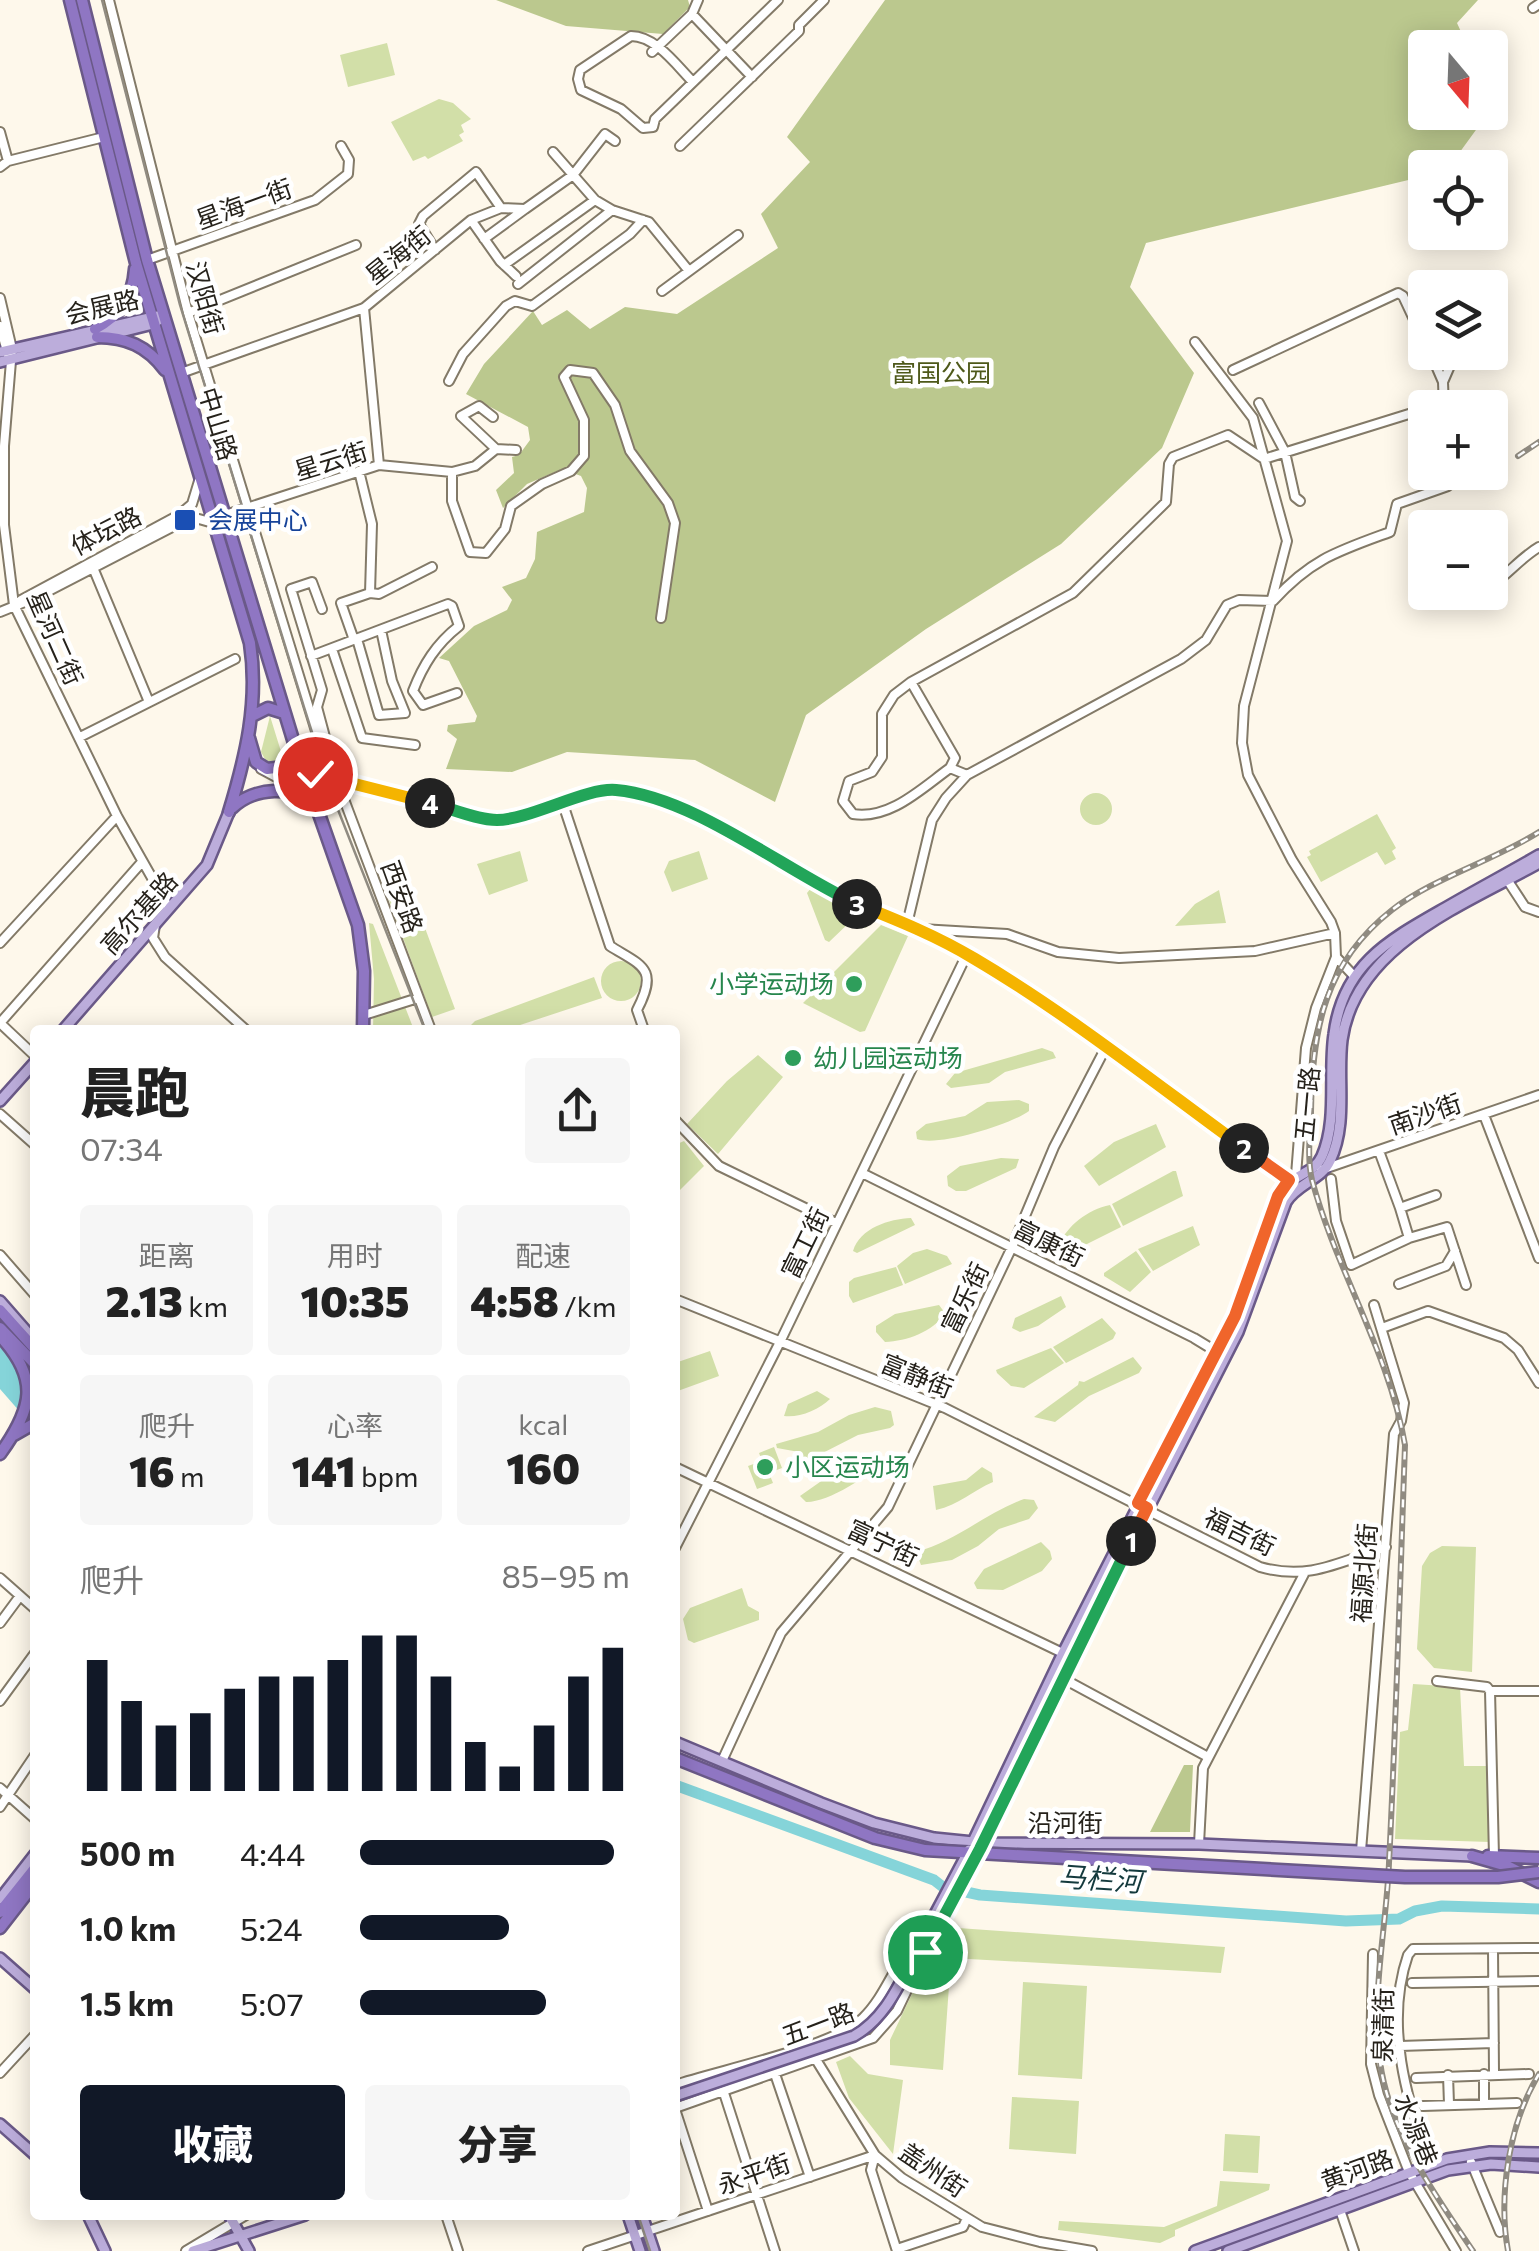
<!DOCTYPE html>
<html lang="zh">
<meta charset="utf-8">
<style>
:root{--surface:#fff;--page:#f6f6f6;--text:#222;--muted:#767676;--accent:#111827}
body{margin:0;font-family:Commissioner,"Noto Sans SC",sans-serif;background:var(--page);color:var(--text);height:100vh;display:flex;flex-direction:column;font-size:38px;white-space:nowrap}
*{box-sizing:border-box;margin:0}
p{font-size:32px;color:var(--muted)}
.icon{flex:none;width:55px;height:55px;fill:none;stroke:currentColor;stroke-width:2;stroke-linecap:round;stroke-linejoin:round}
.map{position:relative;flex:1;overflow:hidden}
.panel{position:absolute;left:30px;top:1025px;width:650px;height:1195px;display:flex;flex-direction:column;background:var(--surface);border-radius:10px;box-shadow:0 5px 25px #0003}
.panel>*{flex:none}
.needle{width:65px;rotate:161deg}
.controls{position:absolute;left:1408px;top:30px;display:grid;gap:20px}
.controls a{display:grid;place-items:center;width:100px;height:100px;border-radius:10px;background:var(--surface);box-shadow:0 5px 25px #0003;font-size:50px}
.pin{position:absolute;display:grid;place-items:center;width:85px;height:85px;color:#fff;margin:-42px;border:5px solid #fff;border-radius:50%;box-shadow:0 2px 10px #0007}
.km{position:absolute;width:50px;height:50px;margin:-25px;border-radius:50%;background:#222;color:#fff;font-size:28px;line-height:50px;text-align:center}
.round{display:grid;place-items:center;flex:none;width:105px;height:105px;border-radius:10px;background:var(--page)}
.head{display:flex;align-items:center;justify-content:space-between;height:170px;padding:0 50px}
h1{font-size:55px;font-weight:800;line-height:75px}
.figures{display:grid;grid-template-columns:repeat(3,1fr);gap:15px;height:170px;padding:10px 50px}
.figures div{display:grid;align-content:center;border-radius:10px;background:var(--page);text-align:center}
.figures b{font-size:42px;font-weight:800}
.figures small{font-size:28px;font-weight:400}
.figures p{font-size:28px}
.chart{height:280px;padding:20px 50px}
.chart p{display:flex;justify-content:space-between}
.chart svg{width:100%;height:180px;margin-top:10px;stroke:var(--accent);stroke-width:6}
.button{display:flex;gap:20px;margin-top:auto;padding:20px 50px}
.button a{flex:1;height:115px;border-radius:10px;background:var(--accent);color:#fff;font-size:40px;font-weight:800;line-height:115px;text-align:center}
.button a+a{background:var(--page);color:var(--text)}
ul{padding:0 50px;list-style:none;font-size:32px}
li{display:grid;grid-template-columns:160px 120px 1fr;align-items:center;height:75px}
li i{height:25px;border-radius:12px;background:var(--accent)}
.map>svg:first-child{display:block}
.green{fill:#d2dfa8}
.forest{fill:#bbc88e}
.water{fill:#85d4d9}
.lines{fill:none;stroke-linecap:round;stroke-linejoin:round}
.river{stroke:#85d4d9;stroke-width:11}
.minor-casing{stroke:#837a68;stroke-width:12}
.major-casing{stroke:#6a5988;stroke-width:14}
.highway-casing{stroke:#6a5988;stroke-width:15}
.minor{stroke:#fff;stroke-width:8}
.major{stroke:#bcaddb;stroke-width:9}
.highway{stroke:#8f76c3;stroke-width:10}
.tram{stroke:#908b81;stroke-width:2.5}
.rail-casing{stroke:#908b81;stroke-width:6}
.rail{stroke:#fff;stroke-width:2.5;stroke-dasharray:8;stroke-linecap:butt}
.major-bridge-casing{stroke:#6a5988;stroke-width:14;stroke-linecap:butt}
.highway-bridge-casing{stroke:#6a5988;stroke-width:15;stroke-linecap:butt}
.major-bridge{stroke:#bcaddb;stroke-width:9}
.highway-bridge{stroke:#8f76c3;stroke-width:10}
.split-1-casing{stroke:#fff;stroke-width:20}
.split-2-casing{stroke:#fff;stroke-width:20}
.split-3-casing{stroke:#fff;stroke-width:20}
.split-4-casing{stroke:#fff;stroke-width:20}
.split-5-casing{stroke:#fff;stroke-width:20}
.split-1{stroke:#22a559;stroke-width:12}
.split-2{stroke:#f0652b;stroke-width:12}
.split-3{stroke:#f5b400;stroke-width:12}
.split-4{stroke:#22a559;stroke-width:12}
.split-5{stroke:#f5b400;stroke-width:12}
.transit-dot{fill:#1a4fb4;stroke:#fff;stroke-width:4}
.leisure-dot{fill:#2e9e5b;stroke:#fff;stroke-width:4}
.labels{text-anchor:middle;stroke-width:9;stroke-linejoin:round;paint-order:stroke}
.street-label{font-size:25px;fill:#26221b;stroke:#fff}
.park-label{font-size:25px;fill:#4e591a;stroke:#fff}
.transit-label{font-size:25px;fill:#164399;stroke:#fff;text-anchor:start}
.leisure-label{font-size:25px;fill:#27864d;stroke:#fff;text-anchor:start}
.water-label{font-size:28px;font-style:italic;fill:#143a3d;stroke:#fff}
</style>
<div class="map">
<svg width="1539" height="2251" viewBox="0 0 1539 2251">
<rect width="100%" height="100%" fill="#fef8eb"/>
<path class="green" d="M387 43 395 75 348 87 340 55Z
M439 99 453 103 471 119 461 125 464 132 459 135 463 141 428 159 425 156 413 161 391 122Z
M270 716 283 758 280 765 269 766 261 752Z
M1080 809a16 16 0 1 1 32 0a16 16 0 1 1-32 0Z
M1377 814 1396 848 1392 851 1396 859 1385 865 1377 852 1321 882 1307 857 1311 855 1309 851Z
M520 851 528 881 489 895 477 864Z
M699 851 708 879 672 892 664 872 669 861Z
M408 882 455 1009 432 1017 385 889Z
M811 888 871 918 866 928 851 921 829 942 825 940 807 893Z
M1219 890 1226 923 1175 926 1195 904Z
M369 923 373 924 414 1030H373L374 979Z
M881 925 908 936 865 1031 860 1032 803 1003Z
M601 981a20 20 0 1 1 40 0a20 20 0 1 1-40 0Z
M594 977 602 998 505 1030H466L475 1021Z
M1042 1048 1053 1052 1056 1058 1005 1072 989 1083 951 1088 946 1084 955 1073Z
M758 1055 783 1077 718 1154 687 1124 727 1081Z
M1019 1100 1029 1104V1111C1010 1125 938 1147 917 1139L916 1132 926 1124 965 1116 987 1102Z
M1156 1124 1166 1147 1099 1186 1084 1166 1114 1142Z
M684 1141 704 1166 675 1195V1145Z
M1001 1158 1019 1159 1016 1168 966 1191H956L948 1186 947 1176 960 1166Z
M1173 1171H1176L1183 1196 1123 1226 1112 1204Z
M1110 1205 1121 1227 1069 1253 1058 1246C1068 1225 1087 1210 1110 1205Z
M911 1218 915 1225 857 1253 853 1251C860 1228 889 1219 911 1218Z
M1193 1226 1200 1245 1153 1271 1138 1249Z
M927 1249 947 1256 952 1264 905 1284 897 1266 913 1253Z
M1136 1251 1151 1272 1130 1292 1104 1276V1273Z
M896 1267 903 1285 853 1303 849 1296V1282L854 1278Z
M1061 1296 1066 1307 1038 1326 1020 1332 1012 1328 1015 1318Z
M939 1305 945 1313C933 1332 907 1341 885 1342L876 1332V1326L895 1314Z
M1102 1318 1116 1333 1113 1339 1066 1363 1053 1347Z
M1051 1348 1064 1363 1024 1388 1011 1386 997 1373 996 1370Z
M710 1351 719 1376 675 1392V1363Z
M1133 1357 1142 1368 1139 1373 1089 1396 1055 1422 1034 1417 1078 1385 1079 1381 1084 1382Z
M817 1391 830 1399C819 1410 799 1418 784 1416L788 1404Z
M875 1407 891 1411 894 1425 890 1428 858 1435 807 1461 799 1452 777 1448 776 1444 818 1432 849 1415Z
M774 1447 782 1468 769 1473 773 1483 757 1489 748 1466 762 1461 759 1453Z
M881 1459C872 1476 826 1503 806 1502L800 1496 837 1470Z
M982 1467 992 1473 993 1482C972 1491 959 1505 936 1510L933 1486 966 1480Z
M1024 1499 1034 1500 1038 1508 1029 1519 999 1529 978 1546 952 1560 921 1565 916 1552C956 1541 986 1513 1024 1499Z
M1041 1542 1050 1551 1052 1559 1042 1571 1003 1590 977 1589 974 1583 984 1569Z
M1442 1546 1476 1547 1472 1672 1434 1668 1417 1649 1422 1566 1430 1553Z
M742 1588 748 1606 759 1612V1620L694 1643 688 1640 683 1619 690 1608Z
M1413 1684 1460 1687 1464 1766H1488L1490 1842 1395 1839 1400 1732 1408 1730Z
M944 1927 1225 1947 1221 1973 951 1958 943 2070 890 2065V2040Z
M1023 1982 1087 1986 1082 2079 1018 2075Z
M850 2056 868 2074 903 2080 893 2154 849 2098 836 2062Z
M1012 2097 1079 2101 1076 2154 1009 2149Z
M1225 2134 1260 2136 1258 2173 1223 2171Z
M1220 2181 1270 2184 1269 2190 1175 2230V2236L1160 2243 1058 2230 1059 2221 1164 2227 1217 2206Z"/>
<path class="forest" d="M496 0H688L690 7 663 34 566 26Z
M885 0H1478L1457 23 1468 47 1425 48V112H1489L1449 167 1425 168V176L1146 243 1130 287 1194 373 1162 448 1061 544 926 629 806 715 775 802 695 760 567 752 512 772 446 769 457 739 447 731 448 725 475 722 477 716 449 661 439 658 474 626 507 610 512 600 502 587 526 578 535 559 537 532 584 512 587 488 581 476 562 469 527 484 503 508 496 490 514 473 512 457 519 455 530 440 528 427 466 394 484 364 533 311 542 325 567 310 590 329 625 307 677 314 778 248 761 214 810 162 787 137Z
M1184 1765H1193L1190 1832H1150Z"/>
<path class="water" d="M0 1315 35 1357V1429L0 1389Z"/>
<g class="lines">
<path class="river" d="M675 1785 934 1880 943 1887 980 1895 1346 1921 1399 1919 1415 1911 1442 1906 1539 1909"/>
<defs>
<path id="minor" d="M109 0 188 313 330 777
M1533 8 1539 4
M692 14 752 77
M652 52 692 14 698 0
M693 82C677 66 656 36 631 36L580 70 578 79 581 90 621 109 643 128 653 127 655 119 778 0
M0 132 8 161
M680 146 799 31V25L824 0
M553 152 595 200 612 210 649 222 689 271
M0 167 8 161 104 137
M471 220 500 261 516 276
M484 239 525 209
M435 250 419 224 423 216 476 172 501 208
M147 260 315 200 348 174 349 160 341 146
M504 265 595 200
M518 284 612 210
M662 291 738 235
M0 298 12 349 4 446V525L14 605 117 816 169 908
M364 308 379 465
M188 313 356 245
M0 326 8 355
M1195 342 1253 418 1287 541 1244 706 1242 743 1248 775 1292 860 1331 922 1335 933 1336 957 1354 976
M1430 352 1443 382
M1233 370 1398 293 1403 296 1425 343
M181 373 364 308 471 220 501 208 525 209 573 175 605 134 615 141
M449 381 463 354 506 306 515 301 532 306 630 234 643 220
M1259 403 1285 452 1295 497 1300 501
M1444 408 1443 382 1456 352
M493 417 479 406 461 416 496 449
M359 471 372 524 370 593
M452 472V501L470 552 486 553 505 529 511 506 542 484 571 471 584 456V420L564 377 570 370 593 373 615 405 630 451 668 503 675 523 661 618
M225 515 379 465 452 472 475 466 496 449 516 450
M94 570 149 702
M1490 586C1508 575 1520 558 1539 547
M21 600 179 515 192 504 199 481
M322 609 312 582 291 589 322 690 317 707 336 778 431 1030
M0 612 37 597 182 522 199 519 213 523
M357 639 379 715 405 713 392 681 381 630
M354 640 341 603 370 593 379 594 432 567
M332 649 362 738 415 745
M311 656 448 604 452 606 459 626C436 644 423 665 413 691L423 705 457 693
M911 682 955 758 950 768
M80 737 235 659
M261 769 276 777H330L497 820 612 789 657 800 733 834 799 875 978 960 1106 1047 1289 1180
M967 775 950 768C922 788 890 820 853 814L843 801 849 781 872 772 882 757V714L894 695 911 682 1073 593 1166 502 1169 464 1173 457 1228 435 1264 459 1425 409
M563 804 610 946C642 966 659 968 637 1010L644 1030
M1506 878 1525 907 1539 912
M907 924 932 820 946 798 967 775 1181 659 1206 640 1227 605 1239 600 1273 601C1311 559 1338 551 1390 532L1397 504 1448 486 1453 472
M155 925 153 938 165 957 246 1030
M921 929 1007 934 1058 952 1119 958 1255 951 1335 933
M0 943 117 816
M364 1015 418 998
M0 1023 142 862
M0 1023 35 1056
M0 1114 35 1145
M1484 1115 1539 1258
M675 1120 719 1166 836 1223
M1379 1151 1400 1208 1436 1195
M1321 1170 1539 1095
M862 1173 1194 1338 1217 1352
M1296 1175 1306 1048 1316 1008 1336 957
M1331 1179 1336 1221 1351 1265 1409 1238 1447 1227 1466 1285
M1400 1208 1409 1238
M0 1255 35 1295
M1399 1284 1446 1266 1455 1251
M675 1299 945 1408 1260 1567C1309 1581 1339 1562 1386 1547
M1382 1328 1428 1311 1504 1338 1518 1350 1539 1383
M675 1467 1073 1658
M675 1548 780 1342 967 954
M0 1578 35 1609
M0 1623 20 1596
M1062 1678 1208 1757
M1437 1681 1487 1687 1490 1691H1539
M1490 1691 1494 1856
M0 1701 35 1653
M722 1761 781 1633 888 1507 1012 1247 1054 1147 1106 1047
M0 1788 35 1819
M0 1807 35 1755
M1199 1844 1203 1768 1304 1574
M1361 1851 1394 1434 1401 1421 1404 1403 1374 1305
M1493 1949 1494 2073
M1373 1954 1371 2064 1379 2095 1409 2172 1456 2251
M1412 1983 1539 1981
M807 2045 875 2155 902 2178 982 2227 1040 2242 1092 2251
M1400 2046 1494 2043
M774 2071 810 2177
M0 2073 35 2035
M1484 2074V2103
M1448 2075 1449 2104
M1416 2078 1529 2074
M675 2085C719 2070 834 2047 863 2018 889 1993 897 1953 926 1931
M724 2093 775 2251
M1423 2106 1517 2103
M675 2108 873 2038 897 2011 931 1940
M675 2109 708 2211
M875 2155 871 2170 897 2251
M1471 2162 1500 2232
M1429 2165C1407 2100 1384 2024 1408 1955L1413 1949 1539 1948
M1340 2210 1354 2251
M273 2215 292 2218
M446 2215 458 2251
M897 2249 963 2227 967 2218
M186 2251 246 2215
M588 2251 875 2155"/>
<path id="major" d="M0 352 158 316
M0 362 153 324 164 316
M63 1030 207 865 229 812
M0 1101 35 1062
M0 1301 35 1341
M675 1742 821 1803 874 1823 934 1838 983 1843 1199 1844 1472 1856
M980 1849 1062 1678 1238 1332 1286 1202C1297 1184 1322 1179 1330 1161 1348 1124 1337 1079 1342 1040 1355 945 1466 904 1539 863
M969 1850 1063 1653 1235 1316 1278 1196C1290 1174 1314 1175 1322 1156 1338 1120 1328 1073 1334 1034 1343 964 1389 940 1445 908 1476 890 1508 873 1539 855
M0 1899 35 1854
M916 1953 933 1935
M0 1958 35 1989
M0 2124 35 2155
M88 2215 105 2251
M229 2215 249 2251
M628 2215 640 2251
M642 2215 654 2251
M193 2251 305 2215
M1195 2251 1447 2159 1490 2152 1539 2153
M1228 2251 1448 2170 1491 2164 1539 2167"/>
<path id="highway" d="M70 0 136 263 250 643C259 702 246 756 229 812
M82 0 147 260 294 743 358 925 364 971 363 1030
M95 329C120 315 133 298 135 269
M97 337C126 337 147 346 165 370
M252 716 268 708 284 713
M249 738 256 762 267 769 284 767 292 758 294 748
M232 808C254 787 295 784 315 807
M0 1310 35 1349
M0 1328 35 1364
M0 1336C40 1379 33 1408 0 1454
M14 1435 35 1423
M1472 1856 1507 1866 1539 1882
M1488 1856 1539 1858
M0 1912 35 1868
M0 1928 35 1883"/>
</defs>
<use href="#minor" class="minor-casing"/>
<use href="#major" class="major-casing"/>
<use href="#highway" class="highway-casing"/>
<use href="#minor" class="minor"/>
<use href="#major" class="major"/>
<use href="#highway" class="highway"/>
<path class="tram" d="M102 0 180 305 304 707 331 792 425 1030
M638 2215 650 2251"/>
<defs>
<path id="rail" d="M1518 456 1539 442
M1473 2251C1438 2199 1399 2145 1384 2083 1367 2012 1386 1936 1389 1863 1396 1724 1400 1584 1405 1445 1389 1352 1336 1270 1312 1180 1307 1159 1310 1134 1311 1112 1312 1031 1324 963 1392 910 1433 878 1493 861 1539 832
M1508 2251C1498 2195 1509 2123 1539 2074"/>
</defs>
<use href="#rail" class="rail-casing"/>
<use href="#rail" class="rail"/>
<defs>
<path id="major-bridge" d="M926 1931 969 1850
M933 1935 980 1849
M675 2096 854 2036C886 2018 899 1984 916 1953"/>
<path id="highway-bridge" d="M675 1758 875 1838 925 1850 1405 1877H1498L1539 1872"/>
</defs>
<use href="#major-bridge" class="major-bridge-casing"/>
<use href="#highway-bridge" class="highway-bridge-casing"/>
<use href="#major-bridge" class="major-bridge"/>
<use href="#highway-bridge" class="highway-bridge"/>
</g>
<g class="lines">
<defs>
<path id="split-1" d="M925 1952 980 1849 1131 1541"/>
<path id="split-2" d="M1131 1541 1147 1508 1138 1503 1235 1316 1278 1196 1289 1180 1244 1148"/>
<path id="split-3" d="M857 904C897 920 937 936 975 959 1068 1014 1156 1084 1244 1148"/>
<path id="split-4" d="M430 803C450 808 477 820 497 820 529 820 587 787 616 790 694 797 784 870 857 904"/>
<path id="split-5" d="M315 774 430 803"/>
</defs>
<use href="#split-1" class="split-1-casing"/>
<use href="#split-2" class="split-2-casing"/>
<use href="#split-3" class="split-3-casing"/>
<use href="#split-4" class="split-4-casing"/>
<use href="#split-5" class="split-5-casing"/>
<use href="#split-1" class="split-1"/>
<use href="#split-2" class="split-2"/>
<use href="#split-3" class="split-3"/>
<use href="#split-4" class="split-4"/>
<use href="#split-5" class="split-5"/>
</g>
<rect class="transit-dot" x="173" y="508" width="24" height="24" rx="5"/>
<g class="leisure-dot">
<circle cx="854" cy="984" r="10"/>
<circle cx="793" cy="1058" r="10"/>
<circle cx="765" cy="1467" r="10"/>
</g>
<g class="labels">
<g class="street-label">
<text transform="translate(244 204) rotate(-20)" y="9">星海一街</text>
<text transform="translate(398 255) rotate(-39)" y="9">星海街</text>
<text transform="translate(205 298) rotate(74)" y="9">汉阳街</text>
<text transform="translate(102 307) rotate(-13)" y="9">会展路</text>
<text transform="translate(218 424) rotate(73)" y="9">中山路</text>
<text transform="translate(331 461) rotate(-17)" y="9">星云街</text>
<text transform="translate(106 531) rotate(-27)" y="9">体坛路</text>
<text transform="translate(55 638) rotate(66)" y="9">星河二街</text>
<text transform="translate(402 897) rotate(70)" y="9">西安路</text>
<text transform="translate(139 913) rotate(-48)" y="9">高尔基路</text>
<text transform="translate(1307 1104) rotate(-85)" y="9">五一路</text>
<text transform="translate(1425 1114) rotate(-19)" y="9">南沙街</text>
<text transform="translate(805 1243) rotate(-64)" y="9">富工街</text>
<text transform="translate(1049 1243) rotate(26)" y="9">富康街</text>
<text transform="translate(965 1298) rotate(-64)" y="9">富乐街</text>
<text transform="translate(917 1376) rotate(22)" y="9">富静街</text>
<text transform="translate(1240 1532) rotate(26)" y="9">福吉街</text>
<text transform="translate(883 1543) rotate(25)" y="9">富宁街</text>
<text transform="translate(1364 1573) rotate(-86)" y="9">福源北街</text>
<text x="1065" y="1832">沿河街</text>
<text transform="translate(818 2024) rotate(-21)" y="9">五一路</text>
<text transform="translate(1383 2025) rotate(-89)" y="9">泉清街</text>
<text transform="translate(1416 2130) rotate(68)" y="9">水源巷</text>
<text transform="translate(933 2170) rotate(34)" y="9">盖州街</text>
<text transform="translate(1357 2170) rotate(-20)" y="9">黄河路</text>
<text transform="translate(754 2174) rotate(-19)" y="9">永平街</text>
</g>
<g class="park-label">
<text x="941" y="382">富国公园</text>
</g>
<g class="transit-label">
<text x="208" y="529">会展中心</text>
</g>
<g class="leisure-label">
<text x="834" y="993" text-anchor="end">小学运动场</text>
<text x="813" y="1067">幼儿园运动场</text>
<text x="785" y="1476">小区运动场</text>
</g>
<g class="water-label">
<text transform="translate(1100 1879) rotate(4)" y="10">马栏河</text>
</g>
</g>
</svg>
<div class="controls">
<a><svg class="needle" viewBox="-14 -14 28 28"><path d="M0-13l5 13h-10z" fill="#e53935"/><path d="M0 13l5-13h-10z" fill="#767676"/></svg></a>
<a><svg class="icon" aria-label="locate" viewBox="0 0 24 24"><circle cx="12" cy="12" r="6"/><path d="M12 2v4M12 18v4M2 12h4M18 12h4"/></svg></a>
<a><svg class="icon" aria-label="layers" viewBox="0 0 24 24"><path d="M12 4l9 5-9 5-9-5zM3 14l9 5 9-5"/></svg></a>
<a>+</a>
<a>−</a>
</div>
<div class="pin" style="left:925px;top:1952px;background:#1e9e55"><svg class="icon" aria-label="arrive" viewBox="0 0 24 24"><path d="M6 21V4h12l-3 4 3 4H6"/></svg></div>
<div class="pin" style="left:315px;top:774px;background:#d93025"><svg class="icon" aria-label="check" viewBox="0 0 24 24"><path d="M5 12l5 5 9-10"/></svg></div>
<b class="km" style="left:1131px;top:1541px">1</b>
<b class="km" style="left:1244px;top:1148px">2</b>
<b class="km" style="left:857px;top:904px">3</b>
<b class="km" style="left:430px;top:803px">4</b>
<section class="panel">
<div class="head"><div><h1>晨跑</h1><p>07:34</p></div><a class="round"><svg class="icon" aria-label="share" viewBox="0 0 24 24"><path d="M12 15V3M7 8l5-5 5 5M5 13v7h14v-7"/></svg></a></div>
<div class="figures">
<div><p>距离</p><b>2.13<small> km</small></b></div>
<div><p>用时</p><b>10:35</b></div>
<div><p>配速</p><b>4:58<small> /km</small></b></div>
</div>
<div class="figures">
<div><p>爬升</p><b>16<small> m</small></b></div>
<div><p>心率</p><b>141<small> bpm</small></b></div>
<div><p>kcal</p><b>160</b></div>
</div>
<div class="chart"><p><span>爬升</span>85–95 m</p>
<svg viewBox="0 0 160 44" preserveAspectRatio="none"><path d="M5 44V12M15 44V22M25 44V28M35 44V25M45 44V19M55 44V16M65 44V16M75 44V12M85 44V6M95 44V6M105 44V16M115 44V32M125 44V38M135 44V28M145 44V16M155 44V9"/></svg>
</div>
<ul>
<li><b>500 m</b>4:44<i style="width:94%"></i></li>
<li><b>1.0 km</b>5:24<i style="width:55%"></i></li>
<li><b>1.5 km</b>5:07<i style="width:69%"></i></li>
</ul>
<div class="button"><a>收藏</a><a>分享</a></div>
</section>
</div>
